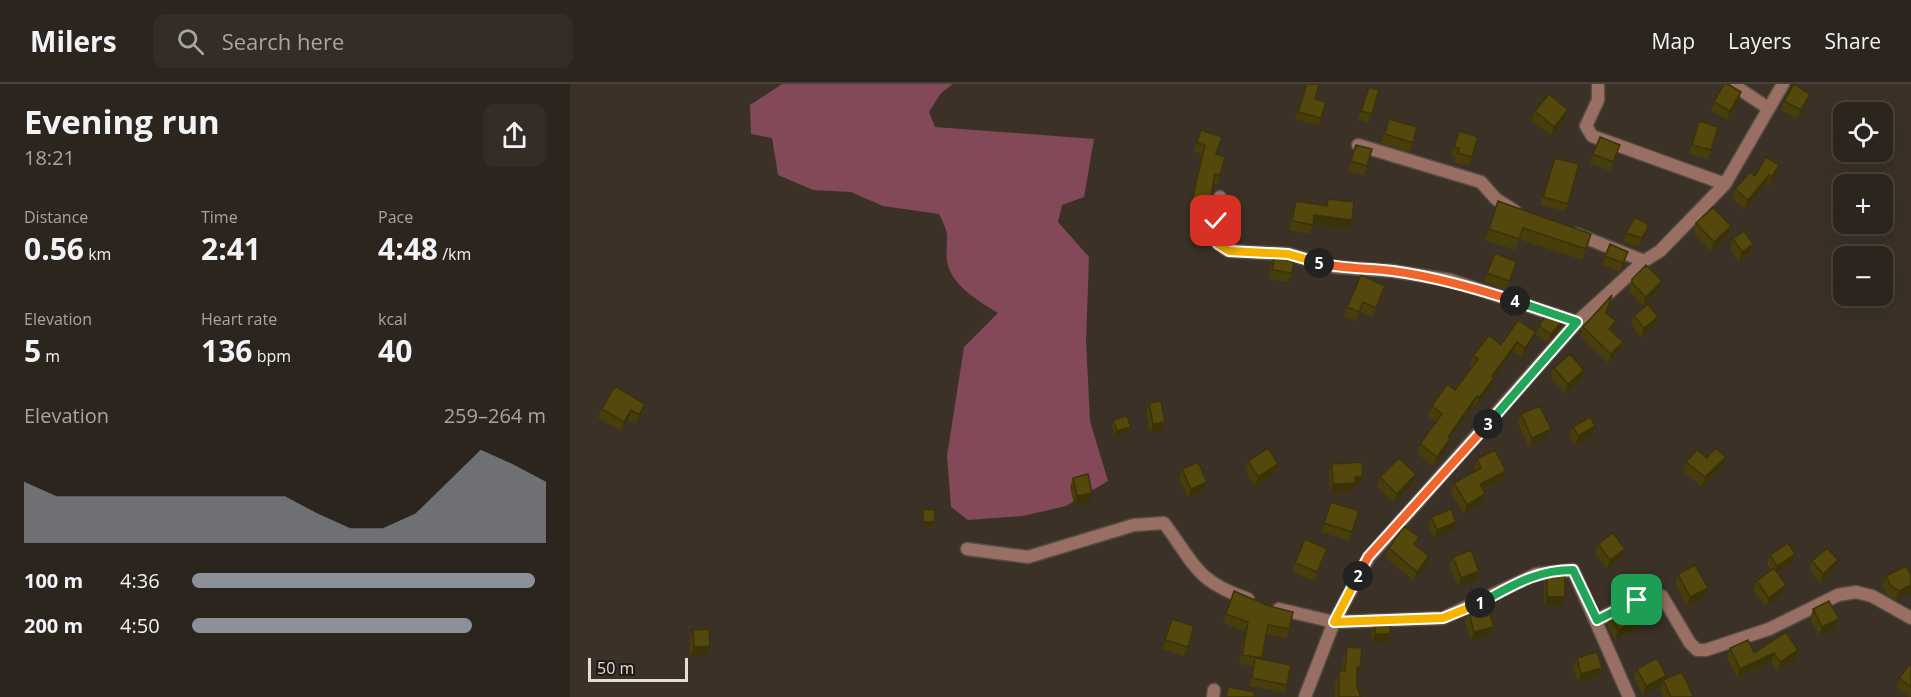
<!DOCTYPE html>
<meta charset="utf-8">
<style>
:root{--surface:#2c251d;--page:#342d26;--text:#f1f3f6;--muted:#a6a5a4;--line:#48423b;--accent:#8c9099}
body{margin:0;font-family:"Open Sans",sans-serif;background:var(--page);color:var(--text);height:100vh;display:flex;flex-direction:column;font-size:22px;white-space:nowrap}
*{box-sizing:border-box;margin:0}
p{font-size:20px;color:var(--muted)}
.icon{flex:none;width:33px;height:33px;fill:none;stroke:currentColor;stroke-width:2;stroke-linecap:round;stroke-linejoin:round}
.map{position:relative;flex:1;overflow:hidden}
.drawer{display:flex;flex-direction:column;background:var(--surface);width:570px}
.drawer>*{flex:none}
.controls{position:absolute;left:1263px;top:18px;display:grid;gap:12px}
.controls a{display:grid;place-items:center;width:60px;height:60px;border-radius:12px;background:var(--surface);box-shadow:0 6px 24px #0002,0 0 0 2px var(--line);font-size:30px}
.scale{position:absolute;left:18px;bottom:15px;width:100px;box-sizing:border-box;padding-left:6px;border:3px solid #e3ddd7;border-top:0;font-size:16px;line-height:21px;white-space:nowrap;color:#e3ddd7;-webkit-text-stroke:4px #1e1a15;paint-order:stroke}
.pin{position:absolute;display:grid;place-items:center;width:51px;height:51px;color:#fff;margin:-26px;border-radius:12px;box-shadow:0 3px 9px #0006}
.km{position:absolute;width:30px;height:30px;margin:-15px;border-radius:50%;background:#222;color:#fff;font-size:16px;line-height:30px;text-align:center}
.round{display:grid;place-items:center;flex:none;width:63px;height:63px;border-radius:12px;background:var(--page)}
.summary{display:flex;align-items:center;justify-content:space-between;height:102px;padding:0 24px}
h1{font-size:33px;font-weight:700;line-height:45px}
.stats{display:grid;grid-template-columns:repeat(3,1fr);gap:9px;height:102px;padding:6px 24px}
.stats div{display:grid;align-content:center}
.stats b{font-size:30px;font-weight:700}
.stats small{font-size:16px;font-weight:400}
.stats p{font-size:16px}
.chart{height:168px;padding:12px 24px}
.chart p{display:flex;justify-content:space-between}
.chart svg{width:100%;height:108px;margin-top:6px;fill:var(--accent);opacity:.7}
ul{padding:0 24px;list-style:none;font-size:20px}
li{display:grid;grid-template-columns:96px 72px 1fr;align-items:center;height:45px}
li i{height:15px;border-radius:8px;background:var(--accent)}
header{display:flex;align-items:center;gap:36px;box-sizing:border-box;height:84px;padding:0 30px;background:var(--surface);border-bottom:2px solid var(--line)}
header strong{font-size:28px}
nav{display:flex;gap:33px;margin-inline-start:auto;font-size:21px}
.search{width:420px;height:54px;background:var(--page);display:flex;align-items:center;gap:15px;box-sizing:border-box;padding:0 21px;border-radius:12px;color:var(--muted);font-size:22px}
main{display:flex;flex:1;min-height:0}
.map>svg:first-child{display:block}
.green{fill:#834958}
.lines{fill:none;stroke-linecap:round;stroke-linejoin:round}
.minor-casing{stroke:#564d43;stroke-width:15}
.minor{stroke:#996f64;stroke-width:12}
.wall{fill:#483e0b}
.shaded-wall{fill:#3b3209}
.building{fill:#54480d;stroke:#3b3209;stroke-width:1.5}
.split-1-casing{stroke:#fff;stroke-width:12}
.split-2-casing{stroke:#fff;stroke-width:12}
.split-3-casing{stroke:#fff;stroke-width:12}
.split-4-casing{stroke:#fff;stroke-width:12}
.split-5-casing{stroke:#fff;stroke-width:12}
.split-6-casing{stroke:#fff;stroke-width:12}
.split-1{stroke:#22a559;stroke-width:8}
.split-2{stroke:#f5b400;stroke-width:8}
.split-3{stroke:#f0652b;stroke-width:8}
.split-4{stroke:#22a559;stroke-width:8}
.split-5{stroke:#f0652b;stroke-width:8}
.split-6{stroke:#f5b400;stroke-width:8}
</style>
<header>
<strong>Milers</strong>
<div class="search"><svg class="icon" aria-label="search" viewBox="0 0 24 24"><circle cx="10" cy="10" r="6"/><path d="M15 15l6 6"/></svg>Search here</div>
<nav><a>Map</a><a>Layers</a><a>Share</a></nav>
</header>
<main>
<section class="drawer">
<div class="summary"><div><h1>Evening run</h1><p>18:21</p></div><a class="round"><svg class="icon" aria-label="share" viewBox="0 0 24 24"><path d="M12 15V3M7 8l5-5 5 5M5 13v7h14v-7"/></svg></a></div>
<div class="stats">
<div><p>Distance</p><b>0.56<small> km</small></b></div>
<div><p>Time</p><b>2:41</b></div>
<div><p>Pace</p><b>4:48<small> /km</small></b></div>
</div>
<div class="stats">
<div><p>Elevation</p><b>5<small> m</small></b></div>
<div><p>Heart rate</p><b>136<small> bpm</small></b></div>
<div><p>kcal</p><b>40</b></div>
</div>
<div class="chart"><p><span>Elevation</span>259–264 m</p>
<svg viewBox="0 0 160 44" preserveAspectRatio="none"><path d="M0 44V19L10 25L20 25L30 25L40 25L50 25L60 25L70 25L80 25L90 32L100 38L110 38L120 32L130 19L140 6L150 12L160 19V44z"/></svg>
</div>
<ul>
<li><b>100 m</b>4:36<i style="width:97%"></i></li>
<li><b>200 m</b>4:50<i style="width:79%"></i></li>
</ul>
</section>
<div class="map">
<svg width="1341" height="613" viewBox="0 0 1341 613">
<rect width="100%" height="100%" fill="#3b3127"/>
<path class="green" d="M212 0H383L371 9 359 28 365 43 524 55 514 113 492 121 488 138 519 173 516 257 520 337 538 397 496 422 453 432 398 436 381 423 377 372 394 263 428 229C410 218 379 200 377 176 375 152 382 155 369 130L313 122 281 108 243 106 208 91 202 54 181 50 180 21Z"/>
<g class="lines">
<defs>
<path id="minor" d="M1028 0V16L1016 42 1022 52 1155 100
M1162 0 1198 24
M788 61 911 98 926 115 945 127
M650 113 646 137 648 160 659 167 718 170 765 183 822 187 880 196 1007 238
M1006 150 1074 177
M397 465 458 473 564 441 594 439C625 480 625 497 678 515
M709 525 764 538 873 534 966 490 1003 486 1059 613
M1027 536 1079 509 1092 512 1120 559 1127 566H1136L1199 545 1268 511 1286 508 1302 512 1341 534
M643 613 644 606
M735 613 764 538 799 473 1007 238 1074 177 1090 167 1155 100 1213 0"/>
</defs>
<use href="#minor" class="minor-casing"/>
<use href="#minor" class="minor"/>
</g>
<path class="wall" d="M736 0 745 15 751 34 749 41 725 35Z
M1171 8 1168 17 1157 36 1141 27 1144 18Z
M796 12 802 30 798 39 788 36Z
M1214 17 1237 19 1227 35 1211 26Z
M965 27 995 35 981 52 961 36Z
M819 35 843 59 840 68 811 59Z
M1129 37 1141 66 1138 75 1119 70Z
M631 46 646 70 650 91 647 101 644 100 640 119 636 128 619 125 632 70 624 68Z
M889 47 902 73 899 82 884 78 886 74 880 72Z
M1030 53 1050 61 1040 87 1020 79Z
M786 61 797 82 794 91 778 87Z
M982 82 998 120 995 127 970 121Z
M1206 90 1199 102 1196 100 1174 125 1162 114 1165 105 1185 92Z
M758 115 782 136 778 145 743 141 739 150 719 146 723 126 726 117 755 122Z
M928 117 1021 150 1012 176 949 155 945 166 915 156Z
M1126 139 1161 142 1158 151 1141 167 1123 148Z
M1079 141 1076 150 1069 163 1053 158 1056 149Z
M1163 155 1180 169 1169 177 1160 165Z
M1040 160 1058 168 1050 188 1032 181Z
M706 168 722 189 718 198 699 195 702 177Z
M925 169 947 178 936 206 914 198Z
M1062 195 1092 197 1089 206 1073 222 1059 208V204Z
M812 211 802 233 790 227 785 237 774 232 777 223Z
M1036 229 1046 237 1041 247 1049 267 1038 279 1010 252 1013 243Z
M1064 232 1085 242 1071 253 1061 241Z
M969 242H993L978 259 966 251Z
M966 248 962 257 951 273 943 268 924 293 921 303 905 323 903 321 880 354 877 364 863 382 847 369 850 360 867 338 858 332 862 322 885 306 902 283 900 281 903 272Z
M984 284 1011 295 995 309 980 293Z
M579 319 595 338 592 347 580 349 576 328Z
M75 320 72 329 65 340 58 335 51 347 28 334 32 325Z
M951 330 977 354 959 363 948 340Z
M543 336 559 347 545 352 542 341Z
M1003 343 1022 352 1005 361 999 352Z
M1137 374 1153 382 1132 403 1113 387 1116 378Z
M907 375 932 396 913 406 912 419 894 430 881 409 884 399 905 387 904 385Z
M678 377 705 389 685 402 675 386Z
M762 380 793 392 790 401 784 402 782 408 760 409 759 389Z
M612 385 637 398 633 407 618 414 609 394Z
M846 390 843 399 824 419 807 403 810 393Z
M503 394 519 418 504 421 500 403Z
M761 418 789 427 779 457 751 448Z
M861 433 883 447 864 455 858 442Z
M849 453 846 462 856 481 844 497 815 473 819 464Z
M1028 460 1051 474 1037 485 1025 470Z
M1225 470 1222 479 1207 489 1213 510 1196 523 1183 506 1187 497 1201 486 1197 480 1200 471Z
M883 473 906 496 888 503 879 482Z
M754 474 744 497 722 488 725 479Z
M1242 477 1265 485 1250 499 1239 486Z
M1108 490 1135 513 1117 523 1105 499Z
M977 491 992 522H974V500Z
M1341 491 1326 516 1317 511 1312 501 1316 492Z
M664 507 719 545 716 554 696 550 691 575 717 601 714 609 679 602 683 582 669 580 675 547 653 539Z
M1243 525 1269 535 1265 544 1249 552 1240 534Z
M899 528 924 543 920 552 901 557 895 537Z
M1041 531 1066 545 1045 555 1037 540Z
M602 535 618 563 614 572 592 565Z
M805 536 820 550 817 559H801L802 545Z
M123 546 137 571 120 572V555Z
M777 563 790 584 787 593V603L791 613H765V599L769 587H772L773 575Z
M1160 564 1184 569 1228 566 1225 575 1207 587 1201 578 1167 594 1157 573Z
M1007 574 1032 584 1028 593 1008 599 1003 583Z
M1341 580V613H1339L1326 603 1329 594Z
M1067 585 1096 592 1094 596 1123 612V613H1093L1090 605 1091 601 1073 611 1064 594Z"/>
<path class="shaded-wall" d="M1171 8 1168 17 1157 36 1160 27Z
M1240 10 1237 19 1227 35 1231 26Z
M998 26 995 35 981 52 984 43Z
M1209 81 1206 90 1199 102 1202 93Z
M1199 91 1196 100 1174 125 1178 116Z
M744 131 782 136 778 145 741 140Z
M1079 141 1076 150 1069 163 1072 154Z
M1161 142 1158 151 1141 167 1144 158Z
M1183 160 1180 169 1169 177 1172 168Z
M1092 197 1089 206 1073 222 1076 213Z
M996 233 993 242 978 259 981 250Z
M1088 233 1085 242 1071 253 1074 244Z
M1046 237 1042 246 1036 254 1039 245Z
M966 248 962 257 951 273 955 264Z
M947 258 943 268 919 301 924 294 921 303 905 323 909 314 922 292Z
M1053 258 1049 267 1038 279 1041 270Z
M1014 286 1011 295 995 309 998 300Z
M907 312 903 321 874 362 878 353Z
M75 320 72 329 65 340 69 331Z
M61 326 58 335 51 347 54 338Z
M595 338 592 347 580 349 583 340Z
M1025 342 1022 352 1005 361 1008 352Z
M561 343 559 347 545 352 547 347Z
M981 345 977 354 959 363 962 354Z
M880 355 877 364 863 382 867 373Z
M1156 373 1153 382 1132 403 1135 393Z
M708 380 705 389 685 402 688 393Z
M936 387 932 396 906 409 910 400Z
M846 390 843 399 824 419 827 410Z
M793 392 790 401 784 402 782 408 760 409 763 400 785 393Z
M637 398 633 407 618 414 621 405Z
M522 409 519 418 504 421 507 412Z
M915 410 912 419 894 430 897 421Z
M353 438H364L362 443 351 442Z
M886 438 883 447 864 455 867 446Z
M1055 465 1051 474 1037 485 1040 476Z
M1225 470 1222 479 1204 491 1207 482Z
M859 472 856 481 844 497 847 488Z
M1268 476 1265 485 1250 499 1253 490Z
M909 487 906 496 888 503 891 494Z
M1216 501 1213 510 1196 523 1199 514Z
M1341 501V509L1326 516 1329 507Z
M1138 504 1135 513 1117 523 1120 513Z
M977 513H995L992 522H974Z
M1269 535 1265 544 1249 552 1252 543Z
M1069 536 1066 545 1045 555 1048 546Z
M924 543 920 552 901 557 904 548Z
M805 550H820L817 559H801Z
M140 562 137 571 120 572 124 563Z
M1228 566 1225 575 1207 587 1210 578Z
M1204 569 1201 578 1167 594 1170 585Z
M787 584H790L786 595Z
M1032 584 1028 593 1008 599 1011 590Z
M1096 592 1091 601 1073 611 1076 602Z"/>
<path class="building" d="M737 0H749L745 15 756 18 751 34 728 28Z
M1154 0H1158L1171 8 1160 27 1144 18Z
M1224 0 1240 10 1231 26 1214 17Z
M799 3 809 6 802 30 791 27Z
M979 10 998 26 984 43 965 27Z
M819 35 847 43 843 59 815 50Z
M1129 37 1148 43 1141 66 1122 61Z
M631 46 652 53 646 70 655 73 650 91 645 90 640 119 622 116 635 61 627 59Z
M889 47 908 53 902 73 888 69 889 64 884 63Z
M1030 53 1050 61 1043 78 1023 70Z
M786 61 802 65 797 82 781 77Z
M1196 73 1209 81 1202 93 1199 91 1178 116 1165 105 1180 88 1185 92Z
M985 74 1009 80 998 120 973 113Z
M758 115 784 118 782 136 744 131 743 141 722 137 726 117 757 122Z
M928 117 1021 150 1016 165 953 144 949 155 919 145Z
M1143 123 1161 142 1144 158 1126 139Z
M1065 133 1079 141 1072 154 1056 149Z
M1174 147 1183 160 1172 168 1163 155Z
M1040 160 1058 168 1053 179 1035 172Z
M706 168 725 171 722 189 702 186Z
M925 169 947 178 939 197 917 189Z
M1076 181 1092 197 1076 213 1062 199V195Z
M791 191 815 202 806 224 793 218 789 228 777 223Z
M1042 211 1036 229 1046 237 1039 245 1053 258 1041 270 1013 243Z
M1078 220 1088 233 1074 244 1064 232Z
M978 227 996 233 981 250 969 242Z
M948 236 966 248 955 264 947 258 922 292 924 294 909 314 907 312 878 353 880 355 867 373 850 360 872 330 862 322 877 300 885 306 908 275 903 272 919 251 931 261Z
M1000 270 1014 286 998 300 984 284Z
M45 302 75 320 69 331 61 326 54 338 32 325Z
M591 317 595 338 583 340 579 319Z
M970 322 981 345 962 354 951 330Z
M557 332 561 343 547 347 543 336Z
M1020 333 1025 342 1008 352 1003 343Z
M698 364 708 380 688 393 678 377Z
M1145 364 1156 373 1135 393 1116 378 1127 366 1137 374Z
M925 366 936 387 910 400 915 410 897 421 884 399 911 384 907 375Z
M829 374 846 390 827 410 810 393Z
M628 378 637 398 621 405 612 385Z
M792 378 793 392 785 393V399L763 400 762 380Z
M518 390 522 409 507 412 503 394Z
M761 418 789 427 782 448 754 439Z
M353 425 365 426 364 438H353Z
M881 425 886 438 867 446 861 433Z
M834 442 849 453 844 460 859 472 847 488 819 464Z
M1043 449 1055 465 1040 476 1028 460Z
M735 455 757 465 747 488 725 479Z
M1218 459 1225 470 1207 482 1200 471Z
M1257 464 1268 476 1253 490 1242 477Z
M901 466 909 487 891 494 883 473Z
M1125 481 1138 504 1120 513 1108 490Z
M1336 482 1341 491V501L1329 507 1321 502 1316 492Z
M1204 484 1216 501 1199 514 1187 497Z
M977 491H995V513H977Z
M664 507 699 522 723 528 719 545 698 541 692 574 672 571 678 538 656 530Z
M1259 517 1269 535 1252 543 1243 525Z
M1061 520 1069 536 1048 546 1041 531Z
M918 523 924 543 904 548 899 528Z
M602 535 624 542 618 563 595 556Z
M821 535 820 550H805V536Z
M139 545 140 562 124 563 123 546Z
M1216 548 1228 566 1210 578 1204 569 1170 585 1160 564 1178 556 1184 569Z
M777 563 792 564 790 584H787V603L791 613H769V587H775Z
M1027 568 1032 584 1011 590 1007 574Z
M685 574 721 581 717 601 682 594Z
M1087 574 1096 592 1076 602 1067 585Z
M1340 580H1341V603L1329 594Z
M1112 588 1123 612 1121 613H1101L1093 596Z
M658 603 685 608 684 613H656Z"/>
<g class="lines">
<defs>
<path id="split-1" d="M910 519C942 502 965 486 1003 486L1027 536 1067 516"/>
<path id="split-2" d="M788 492 764 538 873 534 910 519"/>
<path id="split-3" d="M788 492 798 473 918 340"/>
<path id="split-4" d="M918 340 1007 238 945 217"/>
<path id="split-5" d="M749 179C774 185 798 184 823 187 866 193 905 204 945 217"/>
<path id="split-6" d="M646 137 648 160 659 167 718 170 749 179"/>
</defs>
<use href="#split-1" class="split-1-casing"/>
<use href="#split-2" class="split-2-casing"/>
<use href="#split-3" class="split-3-casing"/>
<use href="#split-4" class="split-4-casing"/>
<use href="#split-5" class="split-5-casing"/>
<use href="#split-6" class="split-6-casing"/>
<use href="#split-1" class="split-1"/>
<use href="#split-2" class="split-2"/>
<use href="#split-3" class="split-3"/>
<use href="#split-4" class="split-4"/>
<use href="#split-5" class="split-5"/>
<use href="#split-6" class="split-6"/>
</g>
</svg>
<div class="controls">
<a><svg class="icon" aria-label="locate" viewBox="0 0 24 24"><circle cx="12" cy="12" r="6"/><path d="M12 2v4M12 18v4M2 12h4M18 12h4"/></svg></a>
<a>+</a>
<a>−</a>
</div>
<div class="scale">50 m</div>
<div class="pin" style="left:1067px;top:516px;background:#1e9e55"><svg class="icon" aria-label="arrive" viewBox="0 0 24 24"><path d="M6 21V4h12l-3 4 3 4H6"/></svg></div>
<div class="pin" style="left:646px;top:137px;background:#d93025"><svg class="icon" aria-label="check" viewBox="0 0 24 24"><path d="M5 12l5 5 9-10"/></svg></div>
<b class="km" style="left:910px;top:519px">1</b>
<b class="km" style="left:788px;top:492px">2</b>
<b class="km" style="left:918px;top:340px">3</b>
<b class="km" style="left:945px;top:217px">4</b>
<b class="km" style="left:749px;top:179px">5</b>
</div>
</main>
